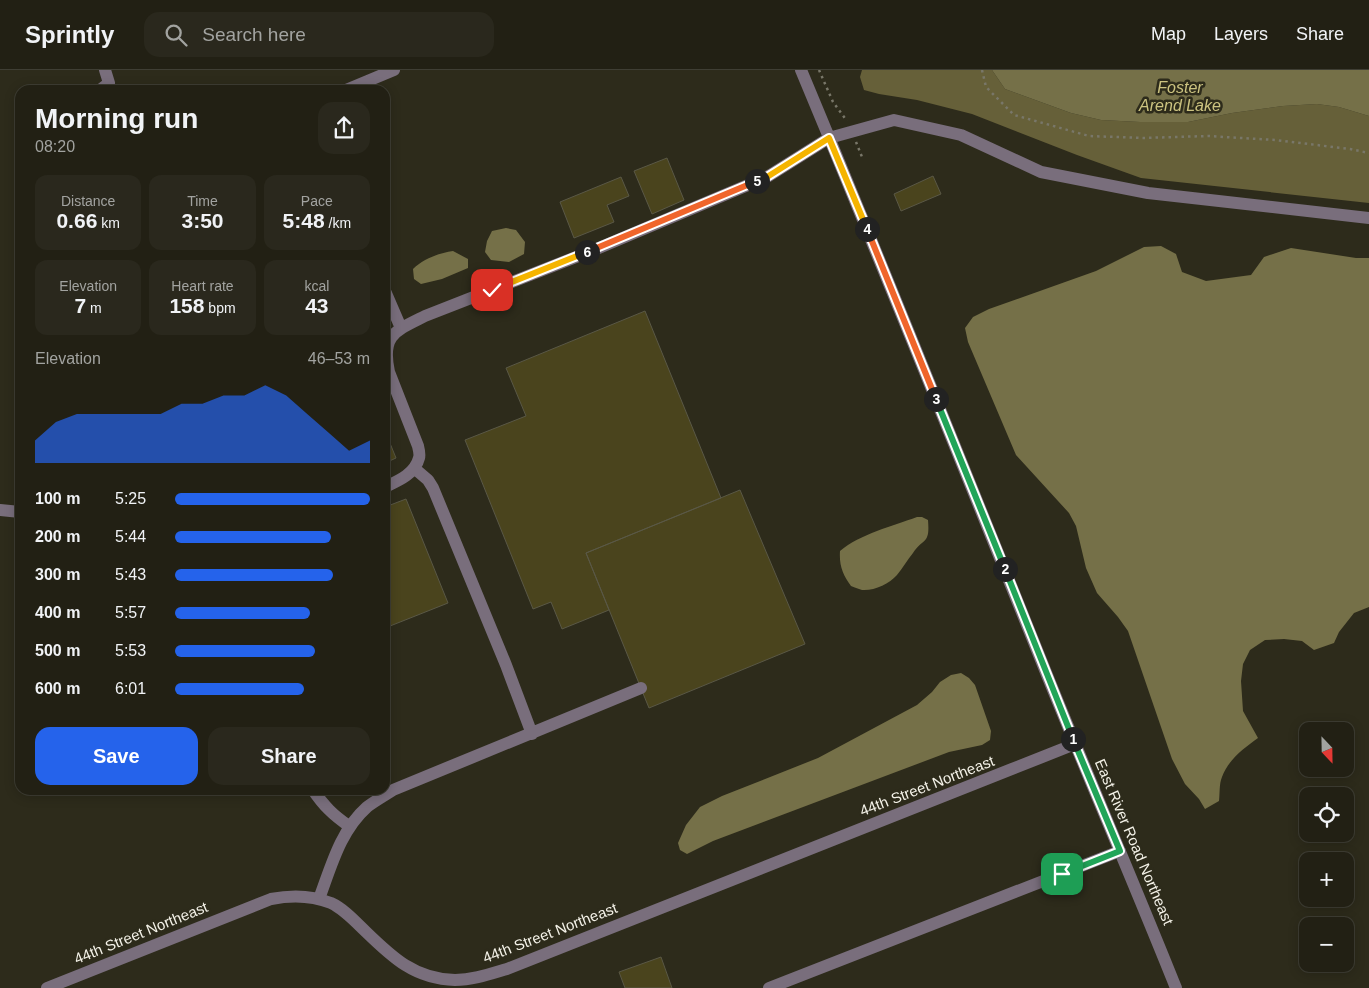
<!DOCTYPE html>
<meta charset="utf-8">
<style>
:root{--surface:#222014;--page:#2a281d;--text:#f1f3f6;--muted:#a2a3a0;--line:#3f3e34;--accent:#2563eb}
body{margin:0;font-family:Helvetica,sans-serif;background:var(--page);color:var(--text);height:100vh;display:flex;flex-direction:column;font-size:19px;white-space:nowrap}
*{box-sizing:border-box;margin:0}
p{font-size:16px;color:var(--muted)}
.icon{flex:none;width:28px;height:28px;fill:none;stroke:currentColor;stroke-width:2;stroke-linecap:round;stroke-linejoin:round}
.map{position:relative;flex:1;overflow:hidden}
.drawer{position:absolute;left:15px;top:15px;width:375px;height:710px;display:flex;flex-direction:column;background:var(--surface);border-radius:15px;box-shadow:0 2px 12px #0003,0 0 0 1px var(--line)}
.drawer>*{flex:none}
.needle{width:32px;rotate:158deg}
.buttons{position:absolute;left:1299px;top:652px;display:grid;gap:10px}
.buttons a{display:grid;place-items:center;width:55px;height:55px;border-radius:10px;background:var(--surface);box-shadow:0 2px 12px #0003,0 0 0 1px var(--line);font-size:25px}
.pin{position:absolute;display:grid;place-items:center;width:42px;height:42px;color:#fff;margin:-21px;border-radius:10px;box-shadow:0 2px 8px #0006}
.km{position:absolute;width:25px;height:25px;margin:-12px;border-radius:50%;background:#222;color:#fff;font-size:14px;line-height:25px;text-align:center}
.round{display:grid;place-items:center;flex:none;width:52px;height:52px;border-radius:15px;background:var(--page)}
.summary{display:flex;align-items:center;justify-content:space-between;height:85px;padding:0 20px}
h1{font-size:28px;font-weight:600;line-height:38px}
.figures{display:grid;grid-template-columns:repeat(3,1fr);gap:8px;height:85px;padding:5px 20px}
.figures div{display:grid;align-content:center;border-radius:12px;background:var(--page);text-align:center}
.figures b{font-size:21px;font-weight:600}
.figures small{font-size:14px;font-weight:400}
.figures p{font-size:14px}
.chart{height:140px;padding:10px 20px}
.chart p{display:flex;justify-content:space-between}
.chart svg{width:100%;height:90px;margin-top:5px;fill:var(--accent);opacity:.7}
.button{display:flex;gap:10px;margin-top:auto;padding:10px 20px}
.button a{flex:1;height:58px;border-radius:15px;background:var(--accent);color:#fff;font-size:20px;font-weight:600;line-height:58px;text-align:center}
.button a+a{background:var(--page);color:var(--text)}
ul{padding:0 20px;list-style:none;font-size:16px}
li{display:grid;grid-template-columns:80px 60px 1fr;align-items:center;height:38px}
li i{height:12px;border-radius:6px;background:var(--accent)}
header{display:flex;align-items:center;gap:30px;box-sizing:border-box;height:70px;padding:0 25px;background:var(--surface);border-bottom:1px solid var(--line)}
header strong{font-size:24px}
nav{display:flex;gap:28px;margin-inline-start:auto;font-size:18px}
.search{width:350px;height:45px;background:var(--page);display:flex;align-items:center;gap:12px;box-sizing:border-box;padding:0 18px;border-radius:15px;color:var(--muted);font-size:19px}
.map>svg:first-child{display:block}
.forest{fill:#666039}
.water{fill:#757048}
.building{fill:#4a441d;stroke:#5a5846}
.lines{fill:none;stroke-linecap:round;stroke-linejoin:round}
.path{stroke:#797769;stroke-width:2.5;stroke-dasharray:2.5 4;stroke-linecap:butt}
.minor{stroke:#796e7c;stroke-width:12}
.split-1-casing{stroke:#fff;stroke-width:10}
.split-2-casing{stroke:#fff;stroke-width:10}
.split-3-casing{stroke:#fff;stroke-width:10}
.split-4-casing{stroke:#fff;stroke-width:10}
.split-5-casing{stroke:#fff;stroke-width:10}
.split-6-casing{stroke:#fff;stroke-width:10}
.split-7-casing{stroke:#fff;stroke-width:10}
.split-1{stroke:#22a559;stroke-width:6}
.split-2{stroke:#22a559;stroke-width:6}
.split-3{stroke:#22a559;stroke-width:6}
.split-4{stroke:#f0652b;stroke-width:6}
.split-5{stroke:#f5b400;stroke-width:6}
.split-6{stroke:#f0652b;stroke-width:6}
.split-7{stroke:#f5b400;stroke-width:6}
.labels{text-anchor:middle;stroke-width:5;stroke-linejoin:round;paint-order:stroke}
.street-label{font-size:15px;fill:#f4f2e8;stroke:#2d2b1b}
.water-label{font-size:16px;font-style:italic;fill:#ccc380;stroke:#2d2b1b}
</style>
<header>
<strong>Sprintly</strong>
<div class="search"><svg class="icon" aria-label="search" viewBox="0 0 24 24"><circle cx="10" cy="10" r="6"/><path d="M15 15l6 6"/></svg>Search here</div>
<nav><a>Map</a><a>Layers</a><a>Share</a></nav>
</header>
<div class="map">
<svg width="1369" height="918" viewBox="0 0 1369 918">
<rect width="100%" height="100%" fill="#2d2b1b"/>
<path class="forest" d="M862 0H992L1005 19 1071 43 1101 50 1140 52H1188L1232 43 1283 36 1317 34 1339 37 1369 46V133L1141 108 1077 85 972 44 917 30 879 24 864 20 860 7Z"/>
<path class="water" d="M992 0H1369V46L1339 37 1317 34 1283 36 1232 43 1188 52H1140L1101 50 1071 43 1005 19Z
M506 158 516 160 525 172 524 184 509 192 491 190 485 182 487 171 492 161Z
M1161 176 1176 184 1182 202 1206 211 1251 205 1264 187 1291 178 1356 188H1369V537L1354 543 1339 562 1334 573 1314 580 1302 571 1284 569 1265 570 1250 580 1243 594 1241 611 1243 641 1258 668C1244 678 1228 690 1222 707 1219 714 1220 723 1219 731L1205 739 1199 729 1185 714 1172 689 1128 561 1118 547 1097 523 1086 498 1076 456 1069 443 1016 385 968 272 965 258 973 247 989 239 1096 201 1144 177Z
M453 181 468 189V198L442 209 421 214 414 209 413 199C423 189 439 183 453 181Z
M917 447H922L928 450C930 475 924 467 913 483 907 490 903 498 897 505 889 514 874 521 862 520 858 519 854 517 851 516 843 505 839 496 840 481 860 464 893 456 917 447Z
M961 603 969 608 975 615 991 661 990 670 982 675 949 682 713 771 687 784 680 780 678 773 686 755 700 737 722 726 818 688 917 635 932 622 940 612 951 605Z"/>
<path class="building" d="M667 88 684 130 652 144 634 101Z
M933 106 941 124 901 141 894 124Z
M621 107 629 126 607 135 614 152 574 168 560 132Z
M645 241 721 428 586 483 609 540 562 559 551 532 533 539 465 370 526 346 506 298Z
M385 361 396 388 385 393Z
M740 420 805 574 649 638 586 483Z
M406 429 448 533 385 558V437Z
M661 887 672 918H625L619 902Z"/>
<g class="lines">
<path class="path" d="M819 0 833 32 847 51
M982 0 986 17 1014 45 1089 66 1143 68 1208 66 1275 70 1350 79 1369 83
M856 72 862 87"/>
<path class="minor" d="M801 0C885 201 966 403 1047 605 1089 709 1134 813 1176 918
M100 20 109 13 105 0
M346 20 394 0
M385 221 401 258
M414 398 428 410 433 418 506 595 532 664
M385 417C398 411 415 404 419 388 420 385 419 380 418 376L389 302C381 265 395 261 425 246L594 180 767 107 829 68 894 50 961 65 1041 102 1148 123 1369 148
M0 440 20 442
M313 720C324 736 333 745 349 756
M319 829C331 797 340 761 367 737 375 731 384 726 393 720L641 618
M47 918 271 829C291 825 311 825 331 833 342 838 352 848 361 857 389 884 412 909 455 910 473 910 490 904 507 899L1075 674
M769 918 1120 781"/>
</g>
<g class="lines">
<defs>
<path id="split-1" d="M1062 804 1120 781 1073 669"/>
<path id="split-2" d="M1005 499 1073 669"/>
<path id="split-3" d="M936 329 1005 499"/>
<path id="split-4" d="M867 159 936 329"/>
<path id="split-5" d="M757 111 767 107 829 68 867 159"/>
<path id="split-6" d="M587 182 757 111"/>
<path id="split-7" d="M492 220 587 182"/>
</defs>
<use href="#split-1" class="split-1-casing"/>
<use href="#split-2" class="split-2-casing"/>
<use href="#split-3" class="split-3-casing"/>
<use href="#split-4" class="split-4-casing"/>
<use href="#split-5" class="split-5-casing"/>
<use href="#split-6" class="split-6-casing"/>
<use href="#split-7" class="split-7-casing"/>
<use href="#split-1" class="split-1"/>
<use href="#split-2" class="split-2"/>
<use href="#split-3" class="split-3"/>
<use href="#split-4" class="split-4"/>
<use href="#split-5" class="split-5"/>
<use href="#split-6" class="split-6"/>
<use href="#split-7" class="split-7"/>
</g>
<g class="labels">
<g class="street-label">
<text transform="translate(927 716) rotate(-21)" y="5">44th Street Northeast</text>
<text transform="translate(1134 772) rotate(67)" y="5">East River Road Northeast</text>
<text transform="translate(141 863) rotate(-22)" y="5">44th Street Northeast</text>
<text transform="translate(550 863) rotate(-21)" y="5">44th Street Northeast</text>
</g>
<g class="water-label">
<text x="1180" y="23">Foster<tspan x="1180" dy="18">Arend Lake</tspan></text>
</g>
</g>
</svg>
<div class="buttons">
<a><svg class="needle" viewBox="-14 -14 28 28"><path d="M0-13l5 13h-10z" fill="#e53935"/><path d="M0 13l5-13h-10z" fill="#a2a3a0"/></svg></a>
<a><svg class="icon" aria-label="locate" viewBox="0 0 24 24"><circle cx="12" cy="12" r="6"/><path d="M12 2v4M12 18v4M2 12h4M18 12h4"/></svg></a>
<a>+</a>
<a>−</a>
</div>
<div class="pin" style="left:1062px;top:804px;background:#1e9e55"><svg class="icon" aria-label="arrive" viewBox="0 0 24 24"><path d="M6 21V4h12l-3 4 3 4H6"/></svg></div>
<div class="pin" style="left:492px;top:220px;background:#d93025"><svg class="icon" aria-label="check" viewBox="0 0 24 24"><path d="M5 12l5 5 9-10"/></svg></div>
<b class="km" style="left:1073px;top:669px">1</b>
<b class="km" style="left:1005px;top:499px">2</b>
<b class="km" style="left:936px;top:329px">3</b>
<b class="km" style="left:867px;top:159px">4</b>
<b class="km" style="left:757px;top:111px">5</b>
<b class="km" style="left:587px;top:182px">6</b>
<section class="drawer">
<div class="summary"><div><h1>Morning run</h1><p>08:20</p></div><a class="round"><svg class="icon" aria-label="share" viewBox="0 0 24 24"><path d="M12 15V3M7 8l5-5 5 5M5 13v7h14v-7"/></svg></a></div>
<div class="figures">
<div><p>Distance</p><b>0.66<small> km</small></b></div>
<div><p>Time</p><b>3:50</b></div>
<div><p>Pace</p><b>5:48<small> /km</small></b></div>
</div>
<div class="figures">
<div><p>Elevation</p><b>7<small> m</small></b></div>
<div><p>Heart rate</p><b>158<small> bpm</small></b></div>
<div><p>kcal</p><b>43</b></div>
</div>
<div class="chart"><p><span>Elevation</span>46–53 m</p>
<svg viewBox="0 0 160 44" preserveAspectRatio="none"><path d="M0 44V33L10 24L20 20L30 20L40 20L50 20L60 20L70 15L80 15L90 11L100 11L110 6L120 11L130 20L140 29L150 38L160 33V44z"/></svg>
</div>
<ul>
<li><b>100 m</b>5:25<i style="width:100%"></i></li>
<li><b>200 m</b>5:44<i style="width:80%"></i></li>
<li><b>300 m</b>5:43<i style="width:81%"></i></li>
<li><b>400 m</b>5:57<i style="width:69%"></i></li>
<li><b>500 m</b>5:53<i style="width:72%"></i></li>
<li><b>600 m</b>6:01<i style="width:66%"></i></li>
</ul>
<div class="button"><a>Save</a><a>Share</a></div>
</section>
</div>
